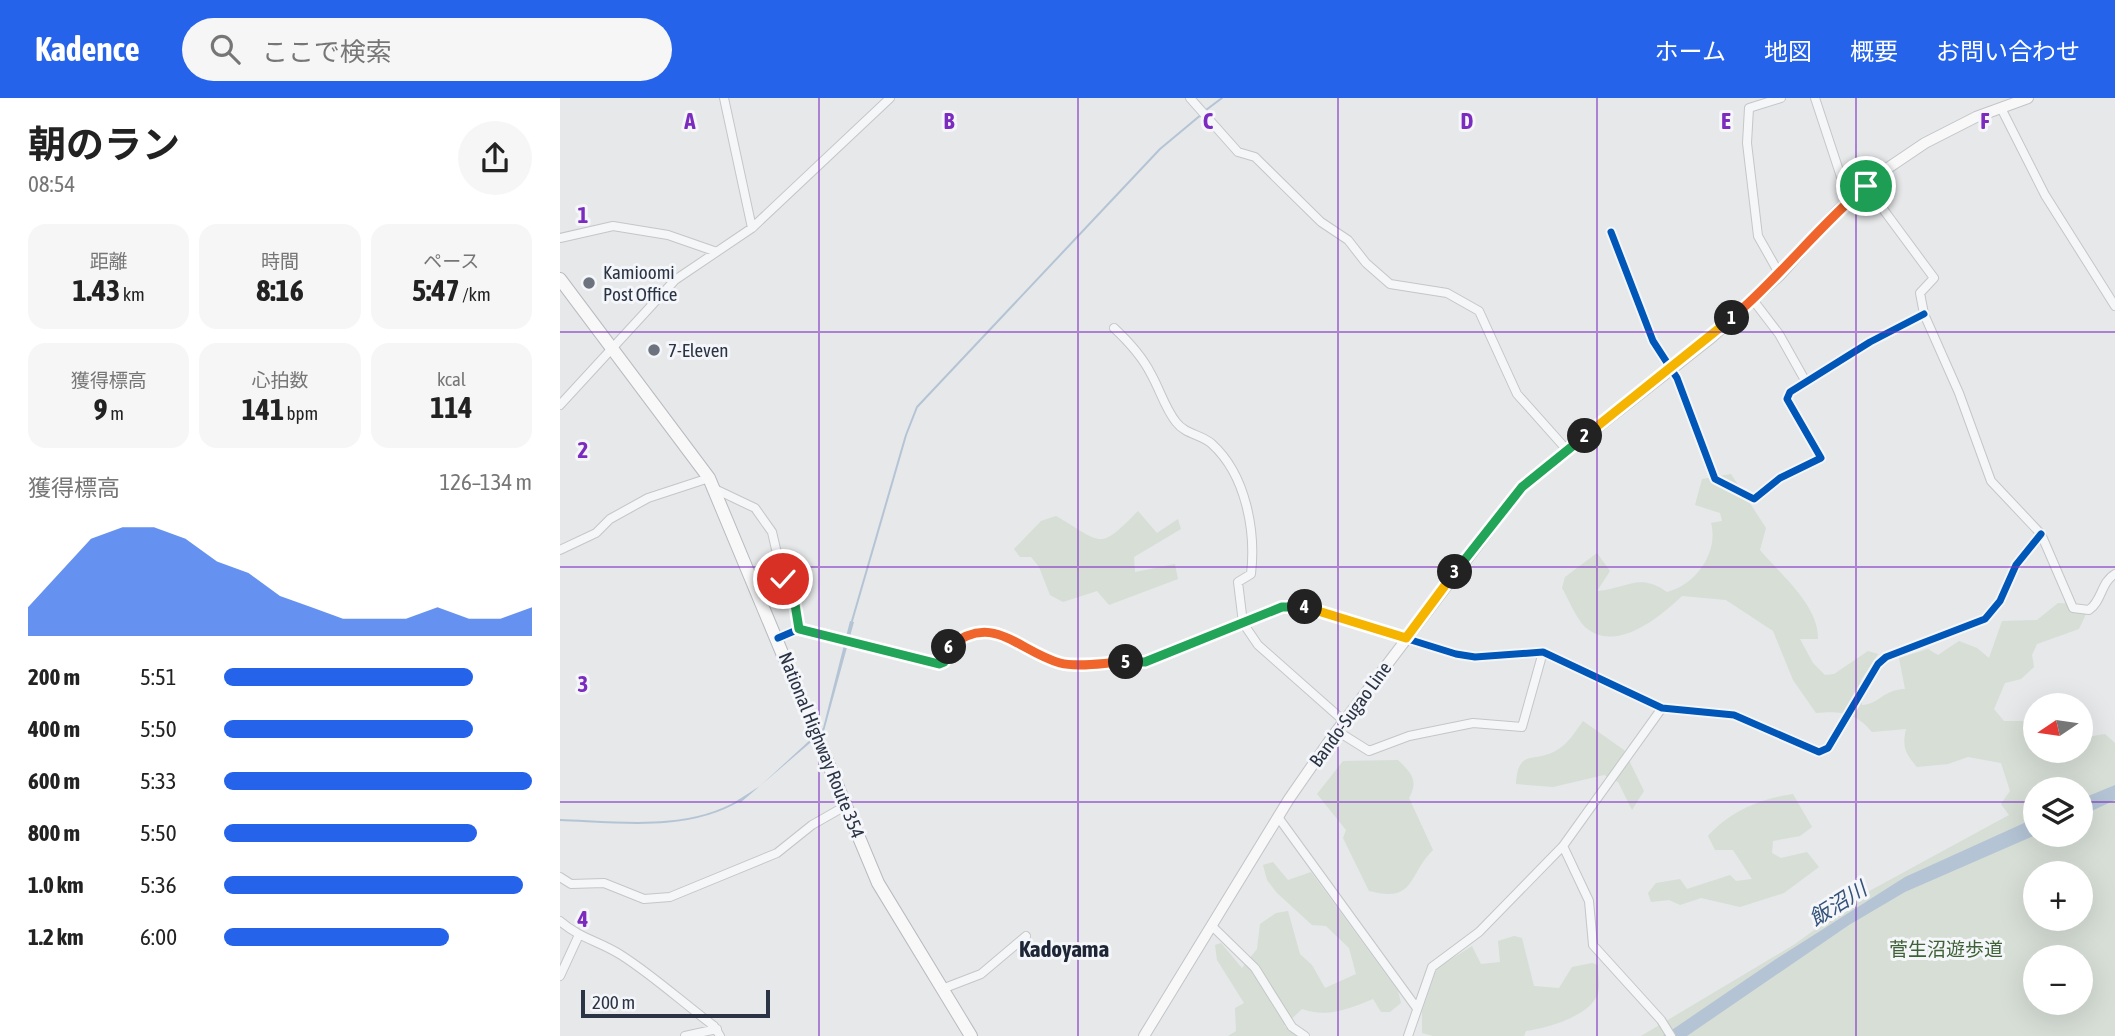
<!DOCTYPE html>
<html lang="ja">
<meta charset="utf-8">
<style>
:root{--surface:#fff;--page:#f6f6f6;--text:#222;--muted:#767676;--accent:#2563eb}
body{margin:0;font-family:"Asap Condensed","Noto Sans JP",sans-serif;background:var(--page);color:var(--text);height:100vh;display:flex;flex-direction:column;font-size:26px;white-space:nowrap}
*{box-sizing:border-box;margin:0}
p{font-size:23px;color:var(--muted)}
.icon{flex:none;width:38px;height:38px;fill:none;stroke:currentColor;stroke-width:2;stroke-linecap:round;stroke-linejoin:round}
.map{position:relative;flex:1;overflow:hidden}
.side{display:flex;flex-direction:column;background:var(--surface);width:560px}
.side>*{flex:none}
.needle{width:46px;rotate:257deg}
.buttons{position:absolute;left:1463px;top:595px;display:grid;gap:14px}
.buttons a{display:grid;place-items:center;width:70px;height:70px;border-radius:50%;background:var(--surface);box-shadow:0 7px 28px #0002;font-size:35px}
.scale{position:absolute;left:21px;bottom:18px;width:189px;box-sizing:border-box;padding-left:7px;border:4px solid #2b3445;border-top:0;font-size:19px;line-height:24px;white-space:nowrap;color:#2b3445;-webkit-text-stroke:5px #f4f6f9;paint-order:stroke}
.pin{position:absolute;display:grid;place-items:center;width:60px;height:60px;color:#fff;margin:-30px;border:4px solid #fff;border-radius:50%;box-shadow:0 2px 7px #0007}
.km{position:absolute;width:35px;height:35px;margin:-18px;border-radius:50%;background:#222;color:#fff;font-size:19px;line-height:35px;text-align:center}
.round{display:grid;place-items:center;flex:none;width:74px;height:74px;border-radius:37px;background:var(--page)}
.headline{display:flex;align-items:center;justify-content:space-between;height:119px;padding:0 28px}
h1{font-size:38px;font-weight:700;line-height:52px}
.figures{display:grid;grid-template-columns:repeat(3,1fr);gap:10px;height:119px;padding:7px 28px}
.figures div{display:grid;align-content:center;border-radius:18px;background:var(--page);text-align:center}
.figures b{font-size:30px;font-weight:700}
.figures small{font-size:19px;font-weight:400}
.figures p{font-size:19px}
.chart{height:196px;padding:14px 28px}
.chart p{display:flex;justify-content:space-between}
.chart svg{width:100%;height:126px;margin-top:7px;fill:var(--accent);opacity:.7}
ul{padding:0 28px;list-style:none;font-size:23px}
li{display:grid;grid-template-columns:112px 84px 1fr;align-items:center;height:52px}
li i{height:18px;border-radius:9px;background:var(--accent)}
header{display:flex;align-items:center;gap:42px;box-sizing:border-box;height:98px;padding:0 35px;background:var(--accent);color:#fff}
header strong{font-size:33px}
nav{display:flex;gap:38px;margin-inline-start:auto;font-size:24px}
.search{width:490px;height:63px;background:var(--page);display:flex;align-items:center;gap:18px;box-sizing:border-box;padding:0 24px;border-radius:38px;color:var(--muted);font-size:26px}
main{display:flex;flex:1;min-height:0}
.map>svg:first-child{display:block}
.green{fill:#d6ded6;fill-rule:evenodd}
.water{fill:#b4c4d5}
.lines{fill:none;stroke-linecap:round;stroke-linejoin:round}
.stream{stroke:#b4c4d5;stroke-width:2}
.minor-casing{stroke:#c4c6c8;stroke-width:10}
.major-casing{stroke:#c2c5c8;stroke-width:12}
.highway-casing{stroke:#b8bbbf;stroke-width:14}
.minor{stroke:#f5f6f7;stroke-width:8}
.major{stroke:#f8f8f8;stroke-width:10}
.highway{stroke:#f8f8f8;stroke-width:12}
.cycleway-casing{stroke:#f4f6f9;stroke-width:11}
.cycleway{stroke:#0057b8;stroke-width:7}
.split-1-casing{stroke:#fff;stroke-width:14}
.split-2-casing{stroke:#fff;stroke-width:14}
.split-3-casing{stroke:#fff;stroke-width:14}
.split-4-casing{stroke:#fff;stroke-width:14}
.split-5-casing{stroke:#fff;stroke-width:14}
.split-6-casing{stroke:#fff;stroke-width:14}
.split-7-casing{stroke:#fff;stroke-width:14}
.split-1{stroke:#f0652b;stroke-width:9}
.split-2{stroke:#f5b400;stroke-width:9}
.split-3{stroke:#22a559;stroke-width:9}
.split-4{stroke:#f5b400;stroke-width:9}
.split-5{stroke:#22a559;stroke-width:9}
.split-6{stroke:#f0652b;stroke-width:9}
.split-7{stroke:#22a559;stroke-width:9}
.grid{fill:none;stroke:#7b2cbf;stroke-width:2;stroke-opacity:0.55}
.poi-dot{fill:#6c737f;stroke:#f4f6f9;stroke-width:2.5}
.labels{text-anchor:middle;stroke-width:6;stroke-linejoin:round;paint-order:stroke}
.poi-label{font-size:19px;fill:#2b3445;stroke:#f4f6f9;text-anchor:start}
.street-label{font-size:19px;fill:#2b3445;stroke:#f4f6f9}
.park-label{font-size:19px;fill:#3f6138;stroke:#f4f6f9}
.water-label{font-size:21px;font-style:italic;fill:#34527a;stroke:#f4f6f9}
.quarter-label{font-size:23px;font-weight:bold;fill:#1d2536;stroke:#f4f6f9}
.grid-label{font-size:23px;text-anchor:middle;font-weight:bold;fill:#7b2cbf;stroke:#f4f6f9;stroke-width:6;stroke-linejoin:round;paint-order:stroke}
</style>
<header>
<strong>Kadence</strong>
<div class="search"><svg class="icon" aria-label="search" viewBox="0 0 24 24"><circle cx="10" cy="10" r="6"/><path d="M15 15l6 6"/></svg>ここで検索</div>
<nav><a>ホーム</a><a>地図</a><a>概要</a><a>お問い合わせ</a></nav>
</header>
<main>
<section class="side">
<div class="headline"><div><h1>朝のラン</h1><p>08:54</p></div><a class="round"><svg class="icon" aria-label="share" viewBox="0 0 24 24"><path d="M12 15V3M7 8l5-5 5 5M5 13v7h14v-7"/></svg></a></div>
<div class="figures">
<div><p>距離</p><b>1.43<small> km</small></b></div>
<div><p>時間</p><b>8:16</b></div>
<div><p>ペース</p><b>5:47<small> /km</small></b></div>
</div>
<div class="figures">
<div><p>獲得標高</p><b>9<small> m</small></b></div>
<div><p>心拍数</p><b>141<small> bpm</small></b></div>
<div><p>kcal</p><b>114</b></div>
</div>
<div class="chart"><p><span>獲得標高</span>126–134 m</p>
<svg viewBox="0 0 160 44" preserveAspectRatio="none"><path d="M0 44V34L10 22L20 10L30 6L40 6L50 10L60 18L70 22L80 30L90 34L100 38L110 38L120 38L130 34L140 38L150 38L160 34V44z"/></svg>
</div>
<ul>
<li><b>200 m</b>5:51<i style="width:81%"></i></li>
<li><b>400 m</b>5:50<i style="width:81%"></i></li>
<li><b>600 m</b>5:33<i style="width:100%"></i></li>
<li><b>800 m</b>5:50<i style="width:82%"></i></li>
<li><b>1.0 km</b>5:36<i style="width:97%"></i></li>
<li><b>1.2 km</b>6:00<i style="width:73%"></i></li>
</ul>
</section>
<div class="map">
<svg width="1555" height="938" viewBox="0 0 1555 938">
<rect width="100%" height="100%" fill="#e6e8ea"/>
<path class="green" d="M1171 376 1206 430 1200 452C1220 476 1259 507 1258 541H1240L1253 565 1265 577 1274 576 1308 553 1318 556 1301 582 1302 607C1320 606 1322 592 1345 591L1339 560 1368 551 1378 557 1399 543 1417 550 1429 560 1442 523 1477 522 1498 505 1518 506 1526 516 1519 531 1477 546 1472 557 1474 569 1461 581 1445 585 1434 611 1444 623H1469L1475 628V653H1521V640L1545 636 1555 645V938H1081L1235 846 1302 797 1449 717 1441 706 1450 693 1441 665 1408 659 1388 666 1357 669C1345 655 1342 649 1346 631L1312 634C1295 614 1281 613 1256 615L1233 582 1213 533 1166 502 1122 498C1100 519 1056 556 1025 529 1016 520 1009 502 1002 490L1005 479 1037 455 1050 473 1037 493C1068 491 1078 474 1107 494 1136 487 1159 454 1151 425L1162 423 1160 415 1135 407 1142 381ZM1475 691H1521V737H1475ZM1475 775H1521V821H1475ZM1475 859H1521V905H1475Z
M578 413 597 435 618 421 621 431 574 459 575 474 615 466 618 481 549 507 537 493 503 504 490 497 479 469 471 459H460L454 451 481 423 496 418C543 445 538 454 578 413Z
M1023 623 1064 652 1084 693 1072 712 1058 684 1044 677 993 689 956 686C958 649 975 666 997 652 1008 646 1015 634 1023 623Z
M838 662C851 675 859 682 849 700L873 752C847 778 856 805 809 793L783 740 786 732 757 696 783 663Z
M1233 696 1252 729 1240 738 1213 743 1212 755 1221 760 1247 754 1259 769 1224 795 1180 809 1141 800 1120 807 1109 802 1091 804 1088 795 1096 785 1120 781 1127 791 1170 777 1176 783 1192 781 1173 752H1155L1148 738C1170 713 1202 700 1233 696Z
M713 764 728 782 751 774 838 893 841 905 830 914H821L813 901C788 911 768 920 742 911L724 928 737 938H668L676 933 675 910 684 905 657 862 655 847 661 845 682 870 697 851 700 826 716 815 728 813 740 856 752 867 765 890 796 876 789 850 766 828 752 827 717 795 707 782 703 767Z
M954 838 962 840 974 888 999 890 1012 869 1032 865 1038 867C1038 875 1040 887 1038 895 1031 918 987 930 966 933L964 938H873L862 935V913L877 870 912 848 921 866 940 864 938 843Z"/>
<path class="water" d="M290 523 294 524 264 633 180 705 178 702 200 688 263 630Z
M1555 687V702L1521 718V701Z
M1475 720 1476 737 1345 794 1289 827 1127 938H1103L1216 861 1345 779Z"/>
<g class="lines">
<path class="stream" d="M646 12 662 0
M292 523 346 337 357 309 600 51 642 16
M0 722C58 724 128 734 180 702"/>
<defs>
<path id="minor" d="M164 0 192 130
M630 0 678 54 695 59 761 124 788 142 806 165 830 186 887 195 919 213 957 296 1007 352
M1255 0 1289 103
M1441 10 1485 97 1555 208
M1306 88 1374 180 1360 195 1364 216 1399 295 1431 383 1481 436 1513 510 1529 512C1542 503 1541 484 1555 476
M1051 134 1093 243 1117 280 1155 381 1194 401 1220 380 1261 360 1227 301 1230 294 1310 244 1364 216
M0 140 53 128 108 137 154 153
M1220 177 1198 138 1187 45 1189 10 1221 0
M1193 202 1219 236 1246 284
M554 230C569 244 582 258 591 276 600 292 605 310 616 324 626 337 641 336 652 346 686 377 696 433 691 476L678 484 683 525 698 547 785 624
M0 307 115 182 192 130 330 0
M155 391 195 410 212 434 223 481 234 500 239 531
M0 452 36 435 50 421 88 400 149 380
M218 540 239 531H246L379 566 384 564 389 548 404 538 436 534 501 565 585 564 722 510H748L896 556 915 559 983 554 1102 610 1174 617 1259 654 1268 650 1318 566 1326 559 1425 521 1440 503 1456 467 1481 436
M777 633 809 653 849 638 913 625 962 629 983 554
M718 719 856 909
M1003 748 1029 803 1033 847 1101 922 1111 938
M0 779 11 786 44 785 84 801 110 799 217 755 252 727 287 707
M0 823C21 841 39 843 61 857 94 878 123 905 154 928L160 938
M652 828 695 870 732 929 745 938
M0 878 18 839
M382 891 421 876 466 838
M125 938 157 931
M848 938 872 869 919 834 1003 748 1102 610"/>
<path id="major" d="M584 938 729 701 772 639 962 389 1151 240 1220 177 1278 112 1322 74 1365 45 1416 19 1468 0"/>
<path id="highway" d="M0 181 149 380 318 785 411 938"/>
</defs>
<use href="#minor" class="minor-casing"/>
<use href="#major" class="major-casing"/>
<use href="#highway" class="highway-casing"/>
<use href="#minor" class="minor"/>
<use href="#major" class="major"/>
<use href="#highway" class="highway"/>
<defs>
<path id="cycleway" d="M1051 134 1093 243 1117 280 1155 381 1194 401 1220 380 1261 360 1227 301 1230 294 1310 244 1364 216
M218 540 239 531H246L379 566 384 564 389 548 404 538 436 534 501 565 585 564 722 510H748L896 556 915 559 983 554 1102 610 1174 617 1259 654 1268 650 1318 566 1326 559 1425 521 1440 503 1456 467 1481 436"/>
</defs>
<use href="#cycleway" class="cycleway-casing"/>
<use href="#cycleway" class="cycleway"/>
</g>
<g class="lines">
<defs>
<path id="split-1" d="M1172 220C1220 179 1258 129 1306 88"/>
<path id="split-2" d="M1025 338 1172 220"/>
<path id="split-3" d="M895 474 962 389 1025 338"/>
<path id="split-4" d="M745 509 846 540 895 474"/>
<path id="split-5" d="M566 564H585L722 509H745"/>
<path id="split-6" d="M389 549C433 513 458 553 500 565 519 570 547 564 566 564"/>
<path id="split-7" d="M223 481 234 500 239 531 379 566 384 564 389 549"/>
</defs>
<use href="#split-1" class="split-1-casing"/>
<use href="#split-2" class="split-2-casing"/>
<use href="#split-3" class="split-3-casing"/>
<use href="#split-4" class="split-4-casing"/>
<use href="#split-5" class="split-5-casing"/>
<use href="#split-6" class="split-6-casing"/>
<use href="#split-7" class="split-7-casing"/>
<use href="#split-1" class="split-1"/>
<use href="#split-2" class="split-2"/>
<use href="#split-3" class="split-3"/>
<use href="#split-4" class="split-4"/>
<use href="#split-5" class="split-5"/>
<use href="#split-6" class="split-6"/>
<use href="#split-7" class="split-7"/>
</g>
<path class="grid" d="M259 0V938M518 0V938M778 0V938M1037 0V938M1296 0V938M0 234H1555M0 469H1555M0 704H1475M1521 704H1555"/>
<g class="poi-dot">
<circle cx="29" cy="185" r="7"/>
<circle cx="94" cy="252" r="7"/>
</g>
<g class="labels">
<g class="poi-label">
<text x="43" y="181">Kamioomi<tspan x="43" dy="22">Post Office</tspan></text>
<text x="108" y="259">7-Eleven</text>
</g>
<g class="street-label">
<text transform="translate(790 616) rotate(-54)" y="7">Bando-Sugao Line</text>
<text transform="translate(262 647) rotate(68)" y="7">National Highway Route 354</text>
</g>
<g class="park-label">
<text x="1386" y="858">菅生沼遊歩道</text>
</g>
<g class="water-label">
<text transform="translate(1278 806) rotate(-32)" y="7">飯沼川</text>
</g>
<g class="quarter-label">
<text x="504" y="859">Kadoyama</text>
</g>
</g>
<g class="grid-label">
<text x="130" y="31">A</text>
<text x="389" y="31">B</text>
<text x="648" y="31">C</text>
<text x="907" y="31">D</text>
<text x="1166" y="31">E</text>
<text x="1425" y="31">F</text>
<text x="23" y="125">1</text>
<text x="23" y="360">2</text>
<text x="23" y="594">3</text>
<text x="23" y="829">4</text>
</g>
</svg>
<div class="buttons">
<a><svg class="needle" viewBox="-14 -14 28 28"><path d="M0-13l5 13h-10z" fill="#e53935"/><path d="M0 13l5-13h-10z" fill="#767676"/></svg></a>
<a><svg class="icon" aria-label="layers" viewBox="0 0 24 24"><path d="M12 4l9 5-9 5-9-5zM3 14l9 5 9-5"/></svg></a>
<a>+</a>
<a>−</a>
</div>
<div class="scale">200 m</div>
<div class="pin" style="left:1306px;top:88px;background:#1e9e55"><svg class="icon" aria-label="arrive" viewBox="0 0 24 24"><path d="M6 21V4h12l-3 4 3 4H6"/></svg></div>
<div class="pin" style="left:223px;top:481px;background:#d93025"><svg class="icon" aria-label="check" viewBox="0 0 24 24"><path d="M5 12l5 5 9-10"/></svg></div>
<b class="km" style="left:1172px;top:220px">1</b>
<b class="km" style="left:1025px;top:338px">2</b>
<b class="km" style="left:895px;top:474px">3</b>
<b class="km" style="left:745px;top:509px">4</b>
<b class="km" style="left:566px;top:564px">5</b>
<b class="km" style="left:389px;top:549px">6</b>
</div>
</main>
